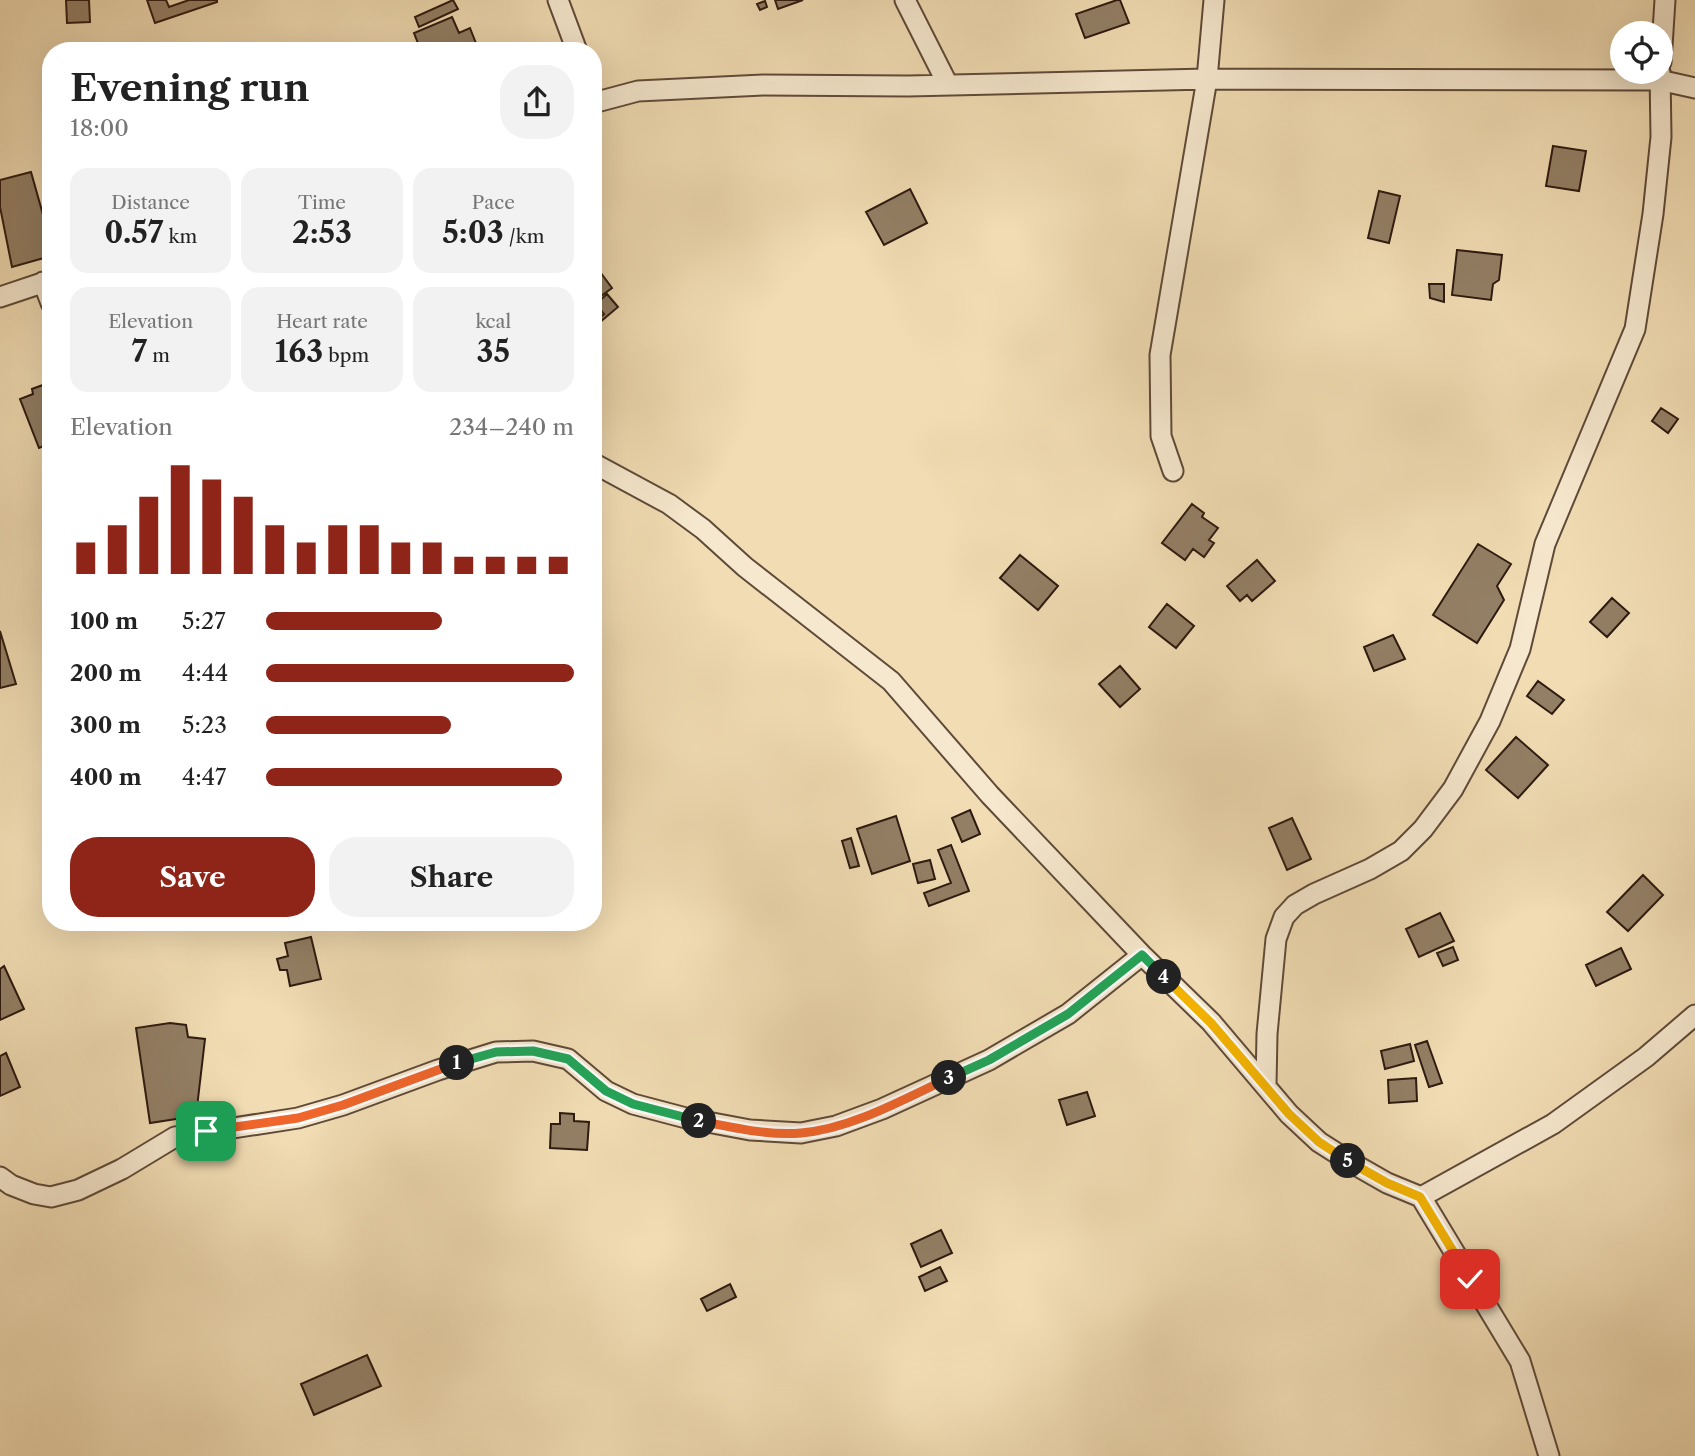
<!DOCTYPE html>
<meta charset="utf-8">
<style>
:root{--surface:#fff;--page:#f2f2f2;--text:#222;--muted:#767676;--accent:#8f2418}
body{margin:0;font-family:"Libre Caslon Text",serif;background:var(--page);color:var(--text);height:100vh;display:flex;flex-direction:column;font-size:26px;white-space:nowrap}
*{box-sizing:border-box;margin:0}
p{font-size:23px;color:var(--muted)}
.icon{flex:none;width:38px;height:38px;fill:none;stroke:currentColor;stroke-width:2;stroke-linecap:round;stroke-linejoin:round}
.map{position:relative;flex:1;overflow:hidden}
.panel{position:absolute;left:42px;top:42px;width:560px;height:889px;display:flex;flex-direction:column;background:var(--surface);border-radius:28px;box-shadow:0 7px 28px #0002}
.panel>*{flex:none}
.tools{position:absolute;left:1610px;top:21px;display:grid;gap:14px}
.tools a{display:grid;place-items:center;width:63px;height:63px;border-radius:50%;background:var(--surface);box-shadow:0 7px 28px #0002;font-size:35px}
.pin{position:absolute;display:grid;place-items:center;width:60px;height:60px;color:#fff;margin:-30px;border-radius:14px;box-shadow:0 4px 10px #0006}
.km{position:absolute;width:35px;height:35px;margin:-18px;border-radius:50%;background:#222;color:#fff;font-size:19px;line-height:35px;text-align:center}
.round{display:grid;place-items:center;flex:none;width:74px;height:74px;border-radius:28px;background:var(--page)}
.head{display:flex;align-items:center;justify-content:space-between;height:119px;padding:0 28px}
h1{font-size:38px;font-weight:700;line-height:52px}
.stats{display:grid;grid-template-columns:repeat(3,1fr);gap:10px;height:119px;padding:7px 28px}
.stats div{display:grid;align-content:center;border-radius:18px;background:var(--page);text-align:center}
.stats b{font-size:30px;font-weight:700}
.stats small{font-size:19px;font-weight:400}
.stats p{font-size:19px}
.chart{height:196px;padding:14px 28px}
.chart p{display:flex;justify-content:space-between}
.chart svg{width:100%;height:126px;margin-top:7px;stroke:var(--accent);stroke-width:6}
.primary-button{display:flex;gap:14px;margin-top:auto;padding:14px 28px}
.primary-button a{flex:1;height:80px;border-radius:28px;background:var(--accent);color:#fff;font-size:28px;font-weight:700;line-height:80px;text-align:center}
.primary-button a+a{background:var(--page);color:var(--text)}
ul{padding:0 28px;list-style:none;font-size:23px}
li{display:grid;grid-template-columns:112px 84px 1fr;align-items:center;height:52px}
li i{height:18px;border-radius:9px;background:var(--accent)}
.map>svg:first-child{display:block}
.building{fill:#937f65;stroke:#2e1a10;stroke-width:2}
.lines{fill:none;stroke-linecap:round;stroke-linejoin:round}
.street-casing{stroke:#5f4a39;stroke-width:23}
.street{stroke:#f6e8ce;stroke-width:19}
.split-1-casing{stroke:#fff;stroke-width:14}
.split-2-casing{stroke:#fff;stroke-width:14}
.split-3-casing{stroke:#fff;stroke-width:14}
.split-4-casing{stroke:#fff;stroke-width:14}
.split-5-casing{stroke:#fff;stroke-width:14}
.split-6-casing{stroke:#fff;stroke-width:14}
.split-1{stroke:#f0652b;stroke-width:9}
.split-2{stroke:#22a559;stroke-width:9}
.split-3{stroke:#f0652b;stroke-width:9}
.split-4{stroke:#22a559;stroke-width:9}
.split-5{stroke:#f5b400;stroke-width:9}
.split-6{stroke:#f5b400;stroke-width:9}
</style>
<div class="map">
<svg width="1695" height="1456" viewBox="0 0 1695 1456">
<rect width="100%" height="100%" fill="#f1dcb3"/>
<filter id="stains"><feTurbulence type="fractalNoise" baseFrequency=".00286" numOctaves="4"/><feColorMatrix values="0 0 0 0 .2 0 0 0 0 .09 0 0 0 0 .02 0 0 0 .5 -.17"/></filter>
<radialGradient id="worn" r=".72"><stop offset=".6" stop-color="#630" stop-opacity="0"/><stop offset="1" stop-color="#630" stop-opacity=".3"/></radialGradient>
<path class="building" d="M66 0H89L90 22 67 23Z
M147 0H166L169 7 189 0H217V2L155 23Z
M453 0 458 9 419 27 415 17Z
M775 0H803L778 9Z
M1117 0H1120L1129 23 1085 38 1076 14Z
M765 1 767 7 760 10 757 4Z
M452 17 459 33 470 28 479 51H421L414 33Z
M1553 146 1586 151 1579 191 1546 186Z
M31 172 51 243V256L12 267 0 207V180Z
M910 189 927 223 884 245 866 212Z
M1379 191 1400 196 1389 243 1368 238Z
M1457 250 1502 255 1499 280 1493 284 1491 300 1452 295Z
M595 265 612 288 593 302V266Z
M1429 284H1444V302L1430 298Z
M607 294 618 307 593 328V323L604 314 596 304Z
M51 382V443L39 448 20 399 33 394 32 389Z
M1661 408 1678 419 1668 433 1652 421Z
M1192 504 1204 513 1202 517 1218 528 1209 540 1214 543 1204 557 1193 549 1185 560 1162 543Z
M1478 544 1511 564 1497 586 1504 600 1477 643 1433 615Z
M1020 555 1058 586 1038 610 1000 578Z
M1257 560 1275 581 1252 601 1247 595 1240 601 1227 586Z
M1612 598 1629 613 1607 637 1590 622Z
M1167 604 1194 626 1176 648 1149 627Z
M0 631 16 684 0 688Z
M1393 635 1405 659 1374 671 1364 647Z
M1120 666 1140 689 1120 707 1099 684Z
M1538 681 1564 700 1552 714 1527 696Z
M1516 737 1548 765 1518 798 1486 770Z
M970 810 980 834 962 842 952 818Z
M896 816 910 861 872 874 857 829Z
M1292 818 1311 859 1287 870 1269 828Z
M851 838 859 866 850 868 842 841Z
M951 845 969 891 929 906 924 893 951 883 938 850Z
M930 860 935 879 918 883 913 864Z
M1643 875 1663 895 1628 931 1607 912Z
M1440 913 1454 941 1419 957 1406 929Z
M311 937 321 979 290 986 287 970H280L277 959 288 956 285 943Z
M1453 947 1458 960 1443 966 1437 953Z
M1621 948 1631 969 1596 986 1586 965Z
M4 966 24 1009 0 1020V969Z
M170 1023 186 1025 188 1037 205 1039 196 1116 150 1123 136 1028Z
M1427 1041 1442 1083 1429 1087 1415 1045Z
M1410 1044 1414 1061 1385 1069 1381 1051Z
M6 1053 20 1087 0 1096V1056Z
M1416 1078 1417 1101 1389 1103 1388 1080Z
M1087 1092 1095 1116 1067 1125 1059 1100Z
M560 1113 574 1114V1121L589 1122 587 1150 550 1148 551 1124H560Z
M941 1230 952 1253 921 1267 911 1244Z
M940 1267 947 1281 925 1291 919 1277Z
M730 1284 736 1297 707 1311 701 1299Z
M367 1355 381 1386 314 1415 301 1384Z"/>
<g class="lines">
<defs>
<path id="street" d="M558 0 577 51
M905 0 948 85
M1661 62 1665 0
M593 103 638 91 763 85 908 86 1207 79 1659 80 1695 88
M43 282 51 303
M0 297 51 280
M593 463 669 504 703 529 745 567 891 681 990 795 1142 955 1211 1022 1289 1114 1319 1142 1352 1163 1387 1183 1421 1197 1553 1124 1646 1057 1695 1015
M1173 471 1161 436 1160 355 1207 79 1214 0
M1266 1085 1267 1034 1276 939 1284 917 1295 905 1314 894 1370 869 1401 851 1423 829 1453 789 1490 721 1520 649 1545 544 1635 329 1653 214 1661 137 1660 72
M0 1177 11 1185 34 1194 51 1197 78 1190 122 1169 175 1137 298 1118 343 1105 438 1070 496 1052 533 1051 568 1059 606 1091 633 1104 686 1118 750 1130 801 1133 836 1126 882 1109 989 1060 1068 1014 1142 955
M1421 1197 1520 1361 1549 1456"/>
</defs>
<use href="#street" class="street-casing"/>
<use href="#street" class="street"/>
</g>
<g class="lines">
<defs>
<path id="split-1" d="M206 1131 298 1118 343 1105 457 1063"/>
<path id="split-2" d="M457 1063 496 1052 533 1051 568 1059 606 1091 633 1104 699 1121"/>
<path id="split-3" d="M699 1121C732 1127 768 1136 801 1133 851 1129 904 1099 949 1078"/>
<path id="split-4" d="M949 1078 989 1060 1068 1014 1142 955 1164 977"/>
<path id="split-5" d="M1164 977 1211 1023 1289 1114 1319 1142 1348 1161"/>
<path id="split-6" d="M1348 1161 1387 1183 1420 1197 1470 1279"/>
</defs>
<use href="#split-1" class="split-1-casing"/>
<use href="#split-2" class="split-2-casing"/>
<use href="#split-3" class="split-3-casing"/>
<use href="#split-4" class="split-4-casing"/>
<use href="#split-5" class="split-5-casing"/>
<use href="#split-6" class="split-6-casing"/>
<use href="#split-1" class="split-1"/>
<use href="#split-2" class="split-2"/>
<use href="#split-3" class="split-3"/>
<use href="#split-4" class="split-4"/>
<use href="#split-5" class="split-5"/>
<use href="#split-6" class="split-6"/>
</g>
<rect width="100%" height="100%" filter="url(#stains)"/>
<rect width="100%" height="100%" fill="url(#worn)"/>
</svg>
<div class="tools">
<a><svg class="icon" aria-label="locate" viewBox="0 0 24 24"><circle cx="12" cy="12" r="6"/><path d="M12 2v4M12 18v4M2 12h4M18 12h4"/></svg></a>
</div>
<div class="pin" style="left:206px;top:1131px;background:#1e9e55"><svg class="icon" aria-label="arrive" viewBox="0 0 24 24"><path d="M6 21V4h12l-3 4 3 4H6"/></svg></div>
<div class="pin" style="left:1470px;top:1279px;background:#d93025"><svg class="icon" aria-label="check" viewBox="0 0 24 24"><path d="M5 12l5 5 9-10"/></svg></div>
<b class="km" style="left:457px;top:1063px">1</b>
<b class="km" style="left:699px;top:1121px">2</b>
<b class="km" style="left:949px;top:1078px">3</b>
<b class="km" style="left:1164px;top:977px">4</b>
<b class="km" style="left:1348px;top:1161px">5</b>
<section class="panel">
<div class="head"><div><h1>Evening run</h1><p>18:00</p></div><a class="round"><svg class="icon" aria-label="share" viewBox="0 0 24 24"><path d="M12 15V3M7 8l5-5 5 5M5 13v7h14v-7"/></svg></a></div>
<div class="stats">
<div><p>Distance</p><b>0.57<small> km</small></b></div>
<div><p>Time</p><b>2:53</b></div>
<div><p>Pace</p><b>5:03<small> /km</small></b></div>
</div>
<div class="stats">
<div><p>Elevation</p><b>7<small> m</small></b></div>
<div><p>Heart rate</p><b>163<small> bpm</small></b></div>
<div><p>kcal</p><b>35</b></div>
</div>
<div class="chart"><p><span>Elevation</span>234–240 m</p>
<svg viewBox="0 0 160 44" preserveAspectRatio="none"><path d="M5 44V33M15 44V27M25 44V17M35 44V6M45 44V11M55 44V17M65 44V27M75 44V33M85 44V27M95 44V27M105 44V33M115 44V33M125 44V38M135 44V38M145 44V38M155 44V38"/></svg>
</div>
<ul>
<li><b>100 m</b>5:27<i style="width:57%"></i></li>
<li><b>200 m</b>4:44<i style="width:100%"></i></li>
<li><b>300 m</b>5:23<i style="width:60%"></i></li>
<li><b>400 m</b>4:47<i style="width:96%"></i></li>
</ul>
<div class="primary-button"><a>Save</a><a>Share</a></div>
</section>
</div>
